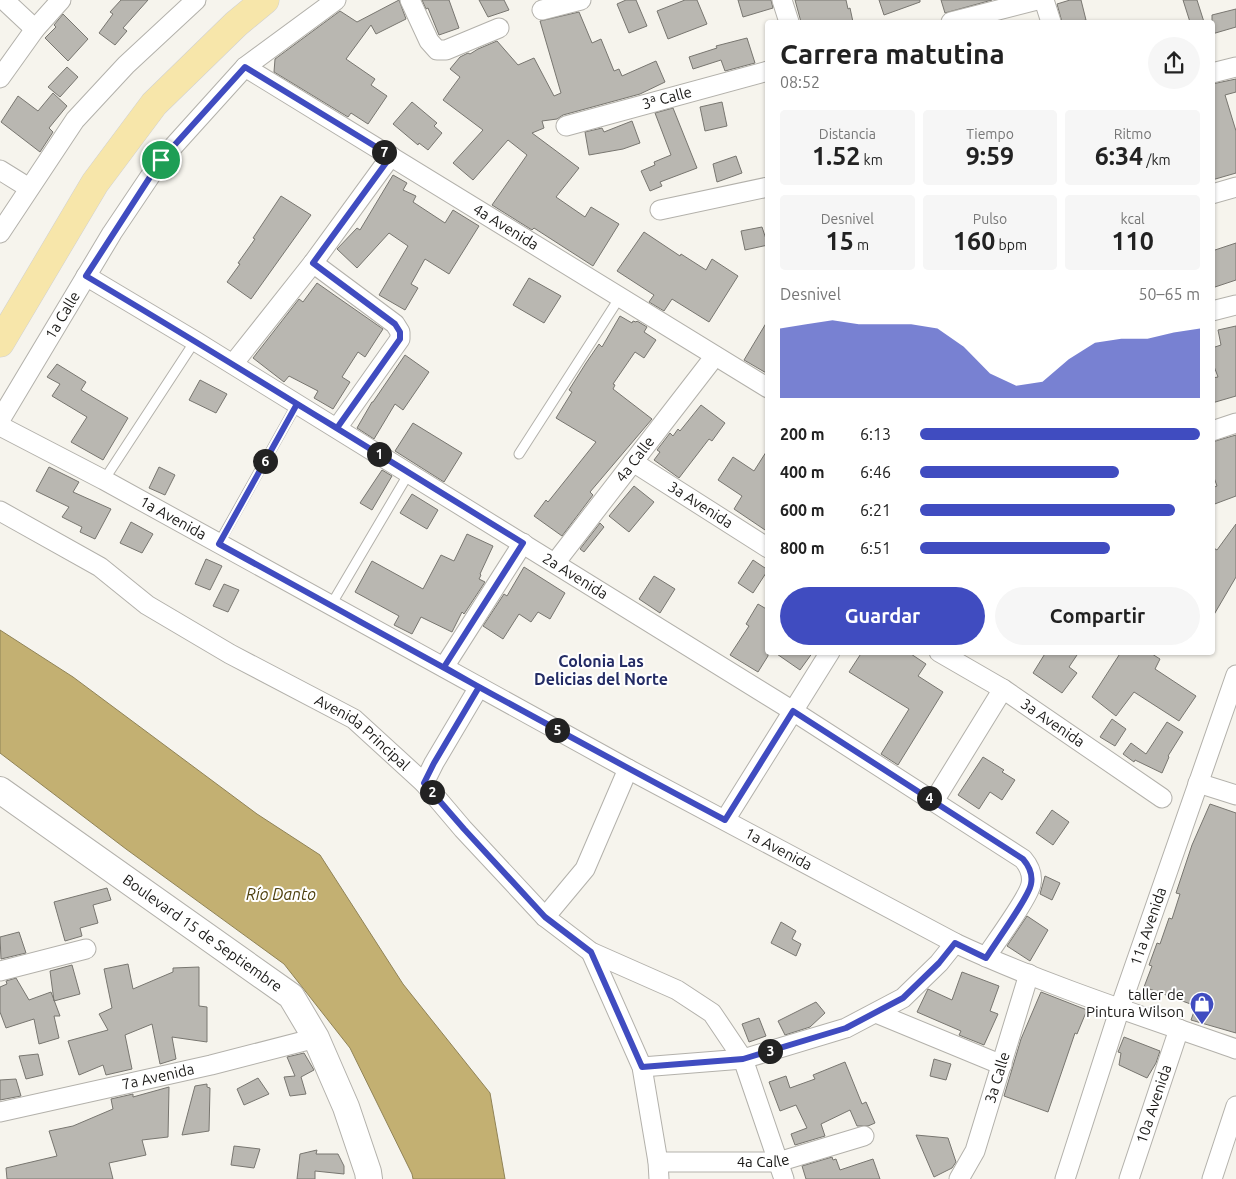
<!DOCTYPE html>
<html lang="es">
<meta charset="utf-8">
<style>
:root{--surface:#fff;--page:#f6f6f6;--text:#222;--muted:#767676;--accent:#404cc0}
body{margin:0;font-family:Ubuntu,sans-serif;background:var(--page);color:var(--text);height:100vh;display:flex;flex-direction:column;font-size:19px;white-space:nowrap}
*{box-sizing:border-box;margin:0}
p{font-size:16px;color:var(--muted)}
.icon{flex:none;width:28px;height:28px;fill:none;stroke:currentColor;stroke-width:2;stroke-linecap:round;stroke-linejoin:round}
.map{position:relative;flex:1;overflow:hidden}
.drawer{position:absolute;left:765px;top:20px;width:450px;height:635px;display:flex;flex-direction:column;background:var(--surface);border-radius:5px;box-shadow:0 1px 4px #0004}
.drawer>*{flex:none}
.pin{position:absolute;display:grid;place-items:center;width:42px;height:42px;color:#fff;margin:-21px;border:2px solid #fff;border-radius:50%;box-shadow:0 1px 5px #0007}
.km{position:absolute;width:25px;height:25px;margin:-12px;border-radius:50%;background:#222;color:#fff;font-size:14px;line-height:25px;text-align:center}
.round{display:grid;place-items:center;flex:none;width:52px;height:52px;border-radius:26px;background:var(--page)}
.headline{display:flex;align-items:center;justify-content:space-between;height:85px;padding:0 15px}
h1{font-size:28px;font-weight:700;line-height:38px}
.metrics{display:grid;grid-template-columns:repeat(3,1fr);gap:8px;height:85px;padding:5px 15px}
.metrics div{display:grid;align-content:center;border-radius:5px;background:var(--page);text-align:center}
.metrics b{font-size:25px;font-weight:700}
.metrics small{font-size:14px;font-weight:400}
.metrics p{font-size:14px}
.chart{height:140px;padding:10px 15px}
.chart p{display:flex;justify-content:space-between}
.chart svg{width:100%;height:90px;margin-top:5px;fill:var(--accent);opacity:.7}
.primary-button{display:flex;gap:10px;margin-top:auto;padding:10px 15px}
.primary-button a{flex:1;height:58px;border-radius:30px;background:var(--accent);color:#fff;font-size:20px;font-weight:700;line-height:58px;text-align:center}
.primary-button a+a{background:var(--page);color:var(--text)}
ul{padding:0 15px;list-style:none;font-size:16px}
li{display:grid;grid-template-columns:80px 60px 1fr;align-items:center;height:38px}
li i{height:12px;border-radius:6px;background:var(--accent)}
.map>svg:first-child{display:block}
.water{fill:#c3b072;stroke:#908357}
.building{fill:#b9b7b1;stroke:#787670}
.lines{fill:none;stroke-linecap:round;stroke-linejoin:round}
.lane-casing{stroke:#b3b1ab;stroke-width:11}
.street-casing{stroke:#b3b1ab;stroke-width:21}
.secondary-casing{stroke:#b3b1ab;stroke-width:28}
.primary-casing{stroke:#d1d1d1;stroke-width:29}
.lane{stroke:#fff;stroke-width:9}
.street{stroke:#fff;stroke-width:19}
.secondary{stroke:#fff;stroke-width:26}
.primary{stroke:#f7e6aa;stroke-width:28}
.route-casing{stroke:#fff;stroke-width:10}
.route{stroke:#404cc0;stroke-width:6}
.labels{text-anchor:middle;stroke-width:4;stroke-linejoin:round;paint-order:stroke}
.street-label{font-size:15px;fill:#1a1917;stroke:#fff}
.poi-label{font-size:15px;fill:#1a1917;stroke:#fff;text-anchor:end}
.neighbourhood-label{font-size:16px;font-weight:bold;fill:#242c65;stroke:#fff}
.water-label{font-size:16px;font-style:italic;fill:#4e400e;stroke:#fff}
</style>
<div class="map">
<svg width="1236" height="1179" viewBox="0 0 1236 1179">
<rect width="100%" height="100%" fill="#f6f4ed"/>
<path class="water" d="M0 630 73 677 257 814 320 855 403 984 490 1093 505 1179H413L412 1174 350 1048 284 964 126 849 0 753Z"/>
<path class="building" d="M121 0H148L123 28 127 31 115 45 99 33 113 14 110 12Z
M399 0 406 19 376 34 371 25 346 59 375 79 371 85 387 96 368 124 351 113 348 117 274 72 275 59 340 11 357 22Z
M422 0H449L459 28 439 35 428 8 426 9Z
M479 0H504L509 10 488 17Z
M626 0H636L647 26 629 33 617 4Z
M685 0H697L707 24 668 39 657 11Z
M738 0H771L773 8 743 17Z
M795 0H846L848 9 850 8 853 22H801Z
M879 0H920V2L884 15Z
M941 0H992L945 13Z
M1070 0H1081L1086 20 1076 22H1062L1057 4Z
M1183 0H1197L1204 22H1190Z
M1236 9V27L1212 34V15Z
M579 12 592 43 601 39 614 71 619 69 622 76 656 61 665 82 640 94 563 115 557 119 542 121 544 128 532 133 579 168 556 197 585 217 591 207 619 224 593 266 534 228 532 230 492 205 527 155 508 140 473 180 453 163 483 130 443 100 460 77 450 69 460 57 468 53 470 54 478 49 497 41 518 65 534 58 554 96 561 93 540 21Z
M63 14 88 39 68 61 45 38 56 27 54 25Z
M747 38 755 63 725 71 721 60 693 69 689 57 717 48 716 46Z
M67 67 78 77 60 97 48 87Z
M1236 79V92L1225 95 1236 131V173L1212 180V84Z
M53 93 67 106 49 128 53 132 40 152 1 122 18 96 38 111Z
M412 102 437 123 434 126 442 133 428 150 419 143 418 145 393 124Z
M722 102 727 126 705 131 700 107Z
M673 108 697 168 660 182 662 186 650 191 641 171 655 165 654 162 671 155 655 113Z
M632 121 640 143 623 149 589 155 585 132 602 128 604 132Z
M736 156 742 173 717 182 713 164Z
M393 175 407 183 403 190 416 196 413 202 445 223 453 210 479 226 449 274 425 259 411 284 418 288 405 310 379 295 408 246 389 233 357 268 337 249 357 228 360 230Z
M281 196 311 215 251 299 227 282 240 264 238 263 255 239 253 238Z
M762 227 768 245 745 250 741 231Z
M644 232 680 256 681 254 706 270 712 259 738 276 709 322 672 299 664 311 649 302 654 295 617 271Z
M1236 243V280L1212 288V251Z
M529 278 561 296 544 323 513 305Z
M317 283 383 329 365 357 358 352 342 377 350 382 333 409 314 398 318 391 289 376 284 382 253 358 299 299 303 302Z
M620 316 632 323 633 321 636 322 637 321 647 327 644 332 656 340 644 358 635 352 613 384 615 385 613 389 652 419 590 492 593 495 562 536 534 516 546 500 548 502 596 442 556 418 572 392 569 390 586 363 599 344 602 347Z
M768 320V374L744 360Z
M1236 326V396L1212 403V378L1218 377 1212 361V348L1221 345 1218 330Z
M405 355 429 372 403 410 395 404 374 439 357 428 372 402H373Z
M57 364 86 382 81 390 128 418 103 460 71 442 87 417 52 396 60 384 47 377Z
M200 380 227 394 216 413 189 400Z
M701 405 725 423 712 441 709 439 679 478 654 460 660 452 657 450 670 433 673 436 678 429 680 431Z
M413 423 462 453 444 482 395 451Z
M1236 435V496L1212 505V488L1217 486 1212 472V442Z
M768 449V532L734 509 742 496 718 480 733 457 754 471Z
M49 467 79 482 73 492 111 509 95 539 80 532 82 527 62 517 69 507 36 491Z
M159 467 175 475 165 495 149 488Z
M382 470 392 476 372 510 360 503Z
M634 486 654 502 629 532 609 516Z
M412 494 438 510 427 529 400 513Z
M131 522 153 534 142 553 120 543Z
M600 523 604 527 584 552 580 549Z
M1236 524V577L1212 618V547L1217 550Z
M467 534 493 546 480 574 481 575 479 579 485 582 464 614 462 612 452 632 421 617 412 634 394 625 399 616 355 592 372 561 423 589 441 555 454 561Z
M206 559 222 566 210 590 195 584Z
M753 560 768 570 753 593 738 583Z
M524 567 565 593 550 619 538 612 531 622 519 614 503 639 483 626 504 594 507 596Z
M654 576 675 589 660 613 639 599Z
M224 584 239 590 228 612 213 606Z
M758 604 768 610V656L758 672 730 655 749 626 746 624Z
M774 652H813L800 670Z
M862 652H908L926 664 918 676 943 692 898 765 881 754 909 709 849 672Z
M1046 652H1079L1069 667 1077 673 1062 693 1033 673Z
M1121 652H1149L1160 659 1155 669 1196 696 1179 721 1134 692 1116 716 1092 697Z
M1112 719 1126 729 1115 746 1100 737Z
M1167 722 1183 732 1168 756 1169 757 1162 773 1135 760 1134 762 1123 754 1131 743 1146 754Z
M983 757 1004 770 1002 772 1015 780 1002 800 990 792 979 809 958 795Z
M1210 804 1236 813V1033L1191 1020 1196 1006 1144 987 1152 966 1149 965 1157 943 1160 944 1169 918 1172 919 1180 894 1176 893 1192 845Z
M1052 810 1069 822 1053 845 1036 833Z
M1045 876 1060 883 1052 900 1040 894Z
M107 888 111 900 93 905 98 923 80 928 82 936 65 941 54 902Z
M1027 916 1048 930 1030 961 1007 946Z
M781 922 796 931 792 939 801 944 796 956 771 943Z
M19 932 26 953 1 959 0 937Z
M128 964 133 989 173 972V968L199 967V1006L207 1007V1042L172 1037 176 1059 160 1064 152 1024 125 1035 132 1069 106 1075 103 1065 79 1075 68 1041 108 1030 99 1014 112 1008 104 969Z
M72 965 80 994 54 1001 50 971Z
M962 972 999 986 990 1011 998 1014 984 1045 959 1035 961 1031 917 1012 928 989 952 1000Z
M16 978 29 1000 51 992 60 1016H54L59 1038 39 1044 34 1019 6 1028 0 1012V987L7 984 6 981Z
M1041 992 1087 1010 1077 1034 1075 1033 1048 1112 1004 1096 1021 1039Z
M816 1002 825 1013 810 1027 785 1035 778 1021Z
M759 1018 766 1036 749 1042 742 1024Z
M1124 1037 1160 1051 1156 1063 1147 1078 1119 1065 1121 1053 1118 1052Z
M304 1053 314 1070 301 1077 306 1094 290 1096 284 1077 295 1076 287 1057Z
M38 1054 43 1075 26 1079 19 1056Z
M934 1059 951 1064 946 1080 930 1076Z
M845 1062 862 1104 866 1102 875 1123 868 1126H857L850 1110 821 1124 825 1136 795 1145 791 1134 807 1128 796 1105 780 1111 769 1082 786 1076 790 1088 815 1079 813 1075Z
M258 1078 269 1094 244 1105 237 1089Z
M16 1079 21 1096 0 1100V1080Z
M207 1084V1087L210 1088 209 1131 182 1135 195 1086Z
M169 1087 168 1137 142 1140 146 1155 109 1163 113 1179H7L6 1168 57 1156 49 1131 73 1126 113 1109 111 1099 133 1094V1097Z
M916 1135 948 1138 956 1162 952 1168 934 1177Z
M234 1146 260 1149 254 1168 231 1165Z
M317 1150 316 1154H338L344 1166V1174L315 1171V1179H297L300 1154Z
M832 1157 833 1160 836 1159 840 1170 873 1159 880 1179H806L802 1166Z"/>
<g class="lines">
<defs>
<path id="lane" d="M519 454 620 297
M104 480 195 341
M219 543 297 404
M331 605 409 473"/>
<g id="street">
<path d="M4 0 35 29"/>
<path d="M410 0 429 41 437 50H446L499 28"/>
<path d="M782 0 789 22"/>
<path d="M1044 0 1051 22"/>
<path d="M542 10 581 0"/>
<path d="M951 22 1037 0"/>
<path id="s1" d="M245 67 768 388"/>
<path d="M1212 73 1236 67"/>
<path d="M0 78 35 29 61 0"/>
<path d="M566 126 768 71"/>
<path d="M0 170 29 188"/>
<path d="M1212 194 1236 187"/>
<path d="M660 210 768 187"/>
<path d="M0 233 75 120 126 65 196 0"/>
<path d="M313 263 395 324 400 332V339L337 428"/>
<path id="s2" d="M86 276 195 341 793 711 1023 859C1029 866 1033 874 1031 884 1029 897 995 943 986 957"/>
<path d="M1212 311 1236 305"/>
<path d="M233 364 313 263 391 156"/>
<path id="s3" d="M0 420 112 233 161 160 245 67 336 0"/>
<path id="s4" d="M0 426 104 480 628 769 955 943C1045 985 1142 1016 1236 1049"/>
<path d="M1212 431 1236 423"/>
<path id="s5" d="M633 462 768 548"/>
<path id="s6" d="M0 511 100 567 147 605 230 654 354 719 424 783 463 829 545 917 591 952 677 990 712 1013 743 1059 784 1179"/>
<path id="s7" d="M555 563 715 356"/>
<path id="s8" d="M939 652 1003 689 1162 798"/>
<path d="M444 667 523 543"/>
<path d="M424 783 434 763 479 687"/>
<path d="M1198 783 1236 795"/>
<path d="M934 801 1003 689"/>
<path d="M725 820 830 652"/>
<path d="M545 917 585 869 628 769"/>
<path d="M591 952 642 1067 658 1162 659 1179"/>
<path d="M0 971 86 949"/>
<path d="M876 1013 1002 1065"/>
<path d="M642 1067 743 1059 846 1028 903 998 939 963 955 943"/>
<path id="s9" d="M0 1112 211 1065 316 1038"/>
<path id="s10" d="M658 1162H778L864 1136"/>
<path id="s11" d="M959 1179 975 1151 1029 974"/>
<path id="s12" d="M1065 1179 1120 1008 1236 675"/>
<path id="s13" d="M1129 1179 1179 1029"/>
<path d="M1212 1179 1236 1106"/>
</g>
<g id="secondary">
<path id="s14" d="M0 790 291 996 316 1038 346 1107 368 1172 369 1179"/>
</g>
<path id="primary" d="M0 343 95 183 154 104 236 24 265 0"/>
</defs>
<use href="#lane" class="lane-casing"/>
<use href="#street" class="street-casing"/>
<use href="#secondary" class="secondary-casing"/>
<use href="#primary" class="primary-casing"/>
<use href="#lane" class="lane"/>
<use href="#street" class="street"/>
<use href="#secondary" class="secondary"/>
<use href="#primary" class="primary"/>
</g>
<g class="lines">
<defs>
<path id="route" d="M161 160 86 276C233 363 378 454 523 543L444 667 479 687 434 763 424 783 464 829 545 917 591 952 642 1067 743 1059 846 1028 903 998 939 963 955 943 986 958C995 943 1029 897 1031 884 1033 874 1029 866 1023 859L793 711 725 820C555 730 387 636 219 544L297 404 337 428 400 339V332L395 324 313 263 391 156 245 67 161 160"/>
</defs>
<use href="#route" class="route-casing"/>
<use href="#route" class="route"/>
</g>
<defs>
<symbol id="shop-pin" viewBox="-11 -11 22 30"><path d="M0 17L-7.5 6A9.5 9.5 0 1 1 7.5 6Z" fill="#404cc0" stroke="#fff"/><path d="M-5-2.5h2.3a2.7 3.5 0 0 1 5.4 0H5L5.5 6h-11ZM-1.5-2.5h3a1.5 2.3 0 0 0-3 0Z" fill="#fff"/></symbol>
</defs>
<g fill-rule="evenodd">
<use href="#shop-pin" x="1188" y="990" width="28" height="38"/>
</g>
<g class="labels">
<g class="street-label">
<text transform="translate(667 98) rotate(-15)" y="5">3ª Calle</text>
<text dy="5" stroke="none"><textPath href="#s1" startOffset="306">4a Avenida</textPath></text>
<text dy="5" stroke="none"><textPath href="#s3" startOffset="122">1a Calle</textPath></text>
<text dy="5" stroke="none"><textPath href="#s7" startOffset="131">4a Calle</textPath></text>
<text dy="5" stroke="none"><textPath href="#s5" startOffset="80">3a Avenida</textPath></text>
<text dy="5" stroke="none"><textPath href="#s4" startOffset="196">1a Avenida</textPath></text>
<text dy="5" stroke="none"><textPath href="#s2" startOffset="574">2a Avenida</textPath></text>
<text dy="5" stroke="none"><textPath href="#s8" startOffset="134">3a Avenida</textPath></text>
<text dy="5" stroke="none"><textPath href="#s6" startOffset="426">Avenida Principal</textPath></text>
<text dy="5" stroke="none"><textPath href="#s4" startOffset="886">1a Avenida</textPath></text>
<text dy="5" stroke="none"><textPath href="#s12" startOffset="266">11a Avenida</textPath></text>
<text dy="5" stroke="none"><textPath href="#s14" startOffset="248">Boulevard 15 de Septiembre</textPath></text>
<text dy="5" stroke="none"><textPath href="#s9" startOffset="162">7a Avenida</textPath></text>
<text dy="5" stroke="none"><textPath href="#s11" startOffset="109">3a Calle</textPath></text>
<text dy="5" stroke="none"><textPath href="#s13" startOffset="79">10a Avenida</textPath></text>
<text dy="5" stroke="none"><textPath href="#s10" startOffset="105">4a Calle</textPath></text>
</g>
<g class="poi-label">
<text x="1184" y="1000">taller de<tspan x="1184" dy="17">Pintura Wilson</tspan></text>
</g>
<g class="neighbourhood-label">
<text x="601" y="667">Colonia Las<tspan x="601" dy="18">Delicias del Norte</tspan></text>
</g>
<g class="water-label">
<text x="281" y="900">Río Danto</text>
</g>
</g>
</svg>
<div class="pin" style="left:161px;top:160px;background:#1e9e55"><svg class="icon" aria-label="arrive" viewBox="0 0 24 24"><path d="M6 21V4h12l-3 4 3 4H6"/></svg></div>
<b class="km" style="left:379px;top:454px">1</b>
<b class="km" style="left:432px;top:792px">2</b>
<b class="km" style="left:770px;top:1051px">3</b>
<b class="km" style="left:929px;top:798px">4</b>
<b class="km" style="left:557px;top:730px">5</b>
<b class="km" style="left:265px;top:461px">6</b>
<b class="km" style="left:384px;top:152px">7</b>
<section class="drawer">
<div class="headline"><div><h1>Carrera matutina</h1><p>08:52</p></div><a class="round"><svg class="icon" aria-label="share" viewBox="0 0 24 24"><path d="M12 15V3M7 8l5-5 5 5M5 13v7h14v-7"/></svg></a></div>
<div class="metrics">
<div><p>Distancia</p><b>1.52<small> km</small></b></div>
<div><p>Tiempo</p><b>9:59</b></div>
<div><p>Ritmo</p><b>6:34<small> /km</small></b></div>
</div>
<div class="metrics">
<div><p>Desnivel</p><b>15<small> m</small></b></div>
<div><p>Pulso</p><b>160<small> bpm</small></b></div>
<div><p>kcal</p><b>110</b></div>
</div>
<div class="chart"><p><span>Desnivel</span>50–65 m</p>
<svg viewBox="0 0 160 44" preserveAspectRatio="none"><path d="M0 44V10L10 8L20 6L30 8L40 8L50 8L60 10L70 19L80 32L90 38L100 36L110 25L120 17L130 15L140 15L150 12L160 10V44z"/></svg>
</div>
<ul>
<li><b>200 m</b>6:13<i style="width:100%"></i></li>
<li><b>400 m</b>6:46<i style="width:71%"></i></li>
<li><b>600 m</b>6:21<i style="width:91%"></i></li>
<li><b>800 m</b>6:51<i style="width:68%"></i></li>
</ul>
<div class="primary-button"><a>Guardar</a><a>Compartir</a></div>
</section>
</div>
